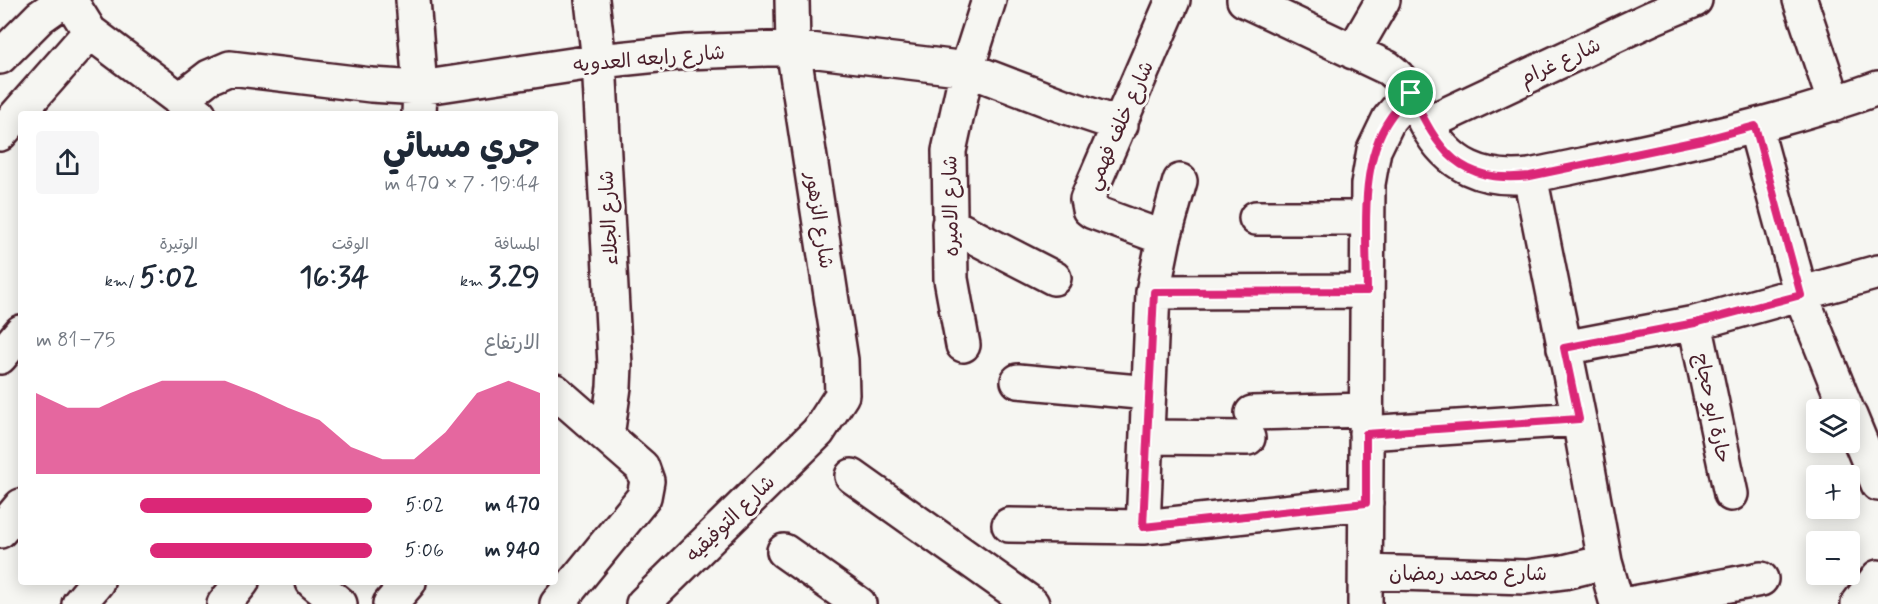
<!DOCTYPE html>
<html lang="ar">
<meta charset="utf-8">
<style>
:root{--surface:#fff;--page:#f6f6f7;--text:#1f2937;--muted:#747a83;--accent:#db2777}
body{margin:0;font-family:Mynerve,"Playpen Sans Arabic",sans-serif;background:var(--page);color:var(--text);direction:rtl;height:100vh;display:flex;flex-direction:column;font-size:22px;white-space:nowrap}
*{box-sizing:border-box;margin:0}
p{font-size:20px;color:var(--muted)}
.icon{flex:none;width:33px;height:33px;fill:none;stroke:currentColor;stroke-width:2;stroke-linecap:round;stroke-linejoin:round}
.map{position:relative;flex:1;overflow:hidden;direction:ltr}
.drawer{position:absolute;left:18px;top:111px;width:540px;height:474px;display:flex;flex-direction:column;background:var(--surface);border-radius:6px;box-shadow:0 3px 15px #0003;direction:rtl}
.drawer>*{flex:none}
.tools{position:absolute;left:1806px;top:399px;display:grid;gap:12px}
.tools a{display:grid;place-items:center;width:54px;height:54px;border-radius:6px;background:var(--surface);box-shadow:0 3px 15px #0003;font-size:30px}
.pin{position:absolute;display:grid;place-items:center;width:51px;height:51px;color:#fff;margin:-26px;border:3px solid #fff;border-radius:50%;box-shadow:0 2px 6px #0007}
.round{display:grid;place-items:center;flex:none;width:63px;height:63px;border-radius:6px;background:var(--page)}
.summary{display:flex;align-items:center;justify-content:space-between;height:102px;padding:0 18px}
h1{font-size:33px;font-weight:700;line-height:45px}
.stats{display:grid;grid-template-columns:repeat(3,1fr);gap:9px;height:102px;padding:6px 18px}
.stats div{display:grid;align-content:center}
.stats b{font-size:30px;font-weight:700}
.stats small{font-size:16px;font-weight:400}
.stats p{font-size:16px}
.chart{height:168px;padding:12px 18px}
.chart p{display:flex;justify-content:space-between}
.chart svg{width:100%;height:108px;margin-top:6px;fill:var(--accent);opacity:.7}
ul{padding:0 18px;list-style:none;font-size:20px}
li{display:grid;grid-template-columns:96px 72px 1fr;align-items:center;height:45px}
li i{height:15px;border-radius:8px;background:var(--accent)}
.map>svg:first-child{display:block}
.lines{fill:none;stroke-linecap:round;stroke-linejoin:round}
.minor-casing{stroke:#4a1f2b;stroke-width:38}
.minor{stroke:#f6f6f2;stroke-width:33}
.route-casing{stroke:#fff;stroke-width:12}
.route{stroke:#db2777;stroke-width:8}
.labels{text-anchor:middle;stroke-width:6;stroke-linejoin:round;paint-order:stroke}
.street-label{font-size:20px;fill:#4a1f2b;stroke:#f6f6f2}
</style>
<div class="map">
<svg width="1878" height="604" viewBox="0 0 1878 604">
<rect width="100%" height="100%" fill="#f6f6f2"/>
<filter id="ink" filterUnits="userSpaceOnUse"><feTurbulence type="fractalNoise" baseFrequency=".0167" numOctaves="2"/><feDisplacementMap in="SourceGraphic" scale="12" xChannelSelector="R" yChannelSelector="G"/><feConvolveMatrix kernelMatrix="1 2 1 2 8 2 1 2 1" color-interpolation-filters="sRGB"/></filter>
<g filter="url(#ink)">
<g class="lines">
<defs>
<path id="minor" d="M70 0 90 32 199 114
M413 0 420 88 419 114
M592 0 599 61 615 365 614 387 607 436
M1244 0 1388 68C1409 84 1414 102 1426 124 1449 167 1483 181 1530 176 1647 151 1765 129 1878 88
M1800 0 1835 104
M1353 52 1383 0
M0 57 40 17 64 0
M179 100 209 77 230 68 371 85 420 88 599 61 687 52 793 48 967 69 1061 105 1121 125
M1426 124 1652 18 1695 0
M1755 126 1801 295 1847 410
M0 134 90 32
M1530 176 1579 419 1605 562 1617 604
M1256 218H1367
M949 224 1054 278
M1164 238 1093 212 1089 209 1087 199 1173 0
M1153 292 1367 291
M1695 323 1731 494
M963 345 951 279 949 151 967 69 989 0
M1564 348 1695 323 1878 272
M0 357 21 332
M1018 381 1149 393
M555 391 642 467 647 481 644 497 557 604
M1252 413 1366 410
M1850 416 1878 484
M1366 433 1579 419
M1147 437 1248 438
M852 476 1032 604
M1009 525 1143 527 1366 503
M1143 527 1153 292 1164 238 1180 181
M0 531 21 506
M784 551 859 604
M1366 572 1526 577 1564 572 1605 562
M313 582 340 604
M79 604 97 582
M224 604 242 582
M390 604 409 582
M643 604 818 432 842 395 841 360 793 48 792 0
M1365 604 1368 184 1374 150 1389 119 1411 93
M1629 604 1761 579
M1858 604 1878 577"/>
</defs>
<use href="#minor" class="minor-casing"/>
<use href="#minor" class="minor"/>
</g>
</g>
<g class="lines" filter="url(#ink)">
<defs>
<path id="route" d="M1411 93C1439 151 1458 184 1530 176L1702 140 1755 126 1801 295 1695 323 1564 348 1579 419 1366 434V503L1143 527 1154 292 1367 291C1367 238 1358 163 1390 118 1396 109 1404 101 1411 93Z"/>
</defs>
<use href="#route" class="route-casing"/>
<use href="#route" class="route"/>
</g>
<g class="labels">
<g class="street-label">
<text transform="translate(649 58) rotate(-5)" y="7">شارع رابعه العدويه</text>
<text transform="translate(1560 61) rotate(-25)" y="7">شارع غرام</text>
<text transform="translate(1119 125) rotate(-66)" y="7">شارع خلف فهمي</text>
<text transform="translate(950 206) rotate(-91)" y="7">شارع الاميره</text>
<text transform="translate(608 218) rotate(-93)" y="7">شارع الجلاء</text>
<text transform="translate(820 220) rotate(81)" y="7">شارع الزهور</text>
<text transform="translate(1713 408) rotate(78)" y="7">حارة ابو حجاج</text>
<text transform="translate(730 518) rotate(-44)" y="7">شارع التوفيقيه</text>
<text x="1468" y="580">شارع محمد رمضان</text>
</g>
</g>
</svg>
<div class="tools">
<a><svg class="icon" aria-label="layers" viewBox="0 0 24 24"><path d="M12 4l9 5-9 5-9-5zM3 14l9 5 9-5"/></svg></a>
<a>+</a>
<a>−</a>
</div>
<div class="pin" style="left:1411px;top:93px;background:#1e9e55"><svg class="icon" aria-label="arrive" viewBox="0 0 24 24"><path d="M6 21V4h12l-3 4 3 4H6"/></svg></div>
<section class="drawer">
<div class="summary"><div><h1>جري مسائي</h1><p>19:44 · 7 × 470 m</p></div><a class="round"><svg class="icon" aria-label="share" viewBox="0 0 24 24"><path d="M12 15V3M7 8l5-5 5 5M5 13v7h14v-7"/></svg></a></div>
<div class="stats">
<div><p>المسافة</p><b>3.29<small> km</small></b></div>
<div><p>الوقت</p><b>16:34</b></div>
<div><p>الوتيرة</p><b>5:02<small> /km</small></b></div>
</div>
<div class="chart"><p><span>الارتفاع</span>75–81 m</p>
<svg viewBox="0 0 160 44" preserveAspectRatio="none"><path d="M0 44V11L10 17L20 17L30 11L40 6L50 6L60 6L70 11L80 17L90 22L100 33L110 38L120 38L130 27L140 11L150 6L160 11V44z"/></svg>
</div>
<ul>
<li><b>470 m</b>5:02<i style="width:69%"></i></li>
<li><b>940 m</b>5:06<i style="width:66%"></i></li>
</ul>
</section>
</div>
